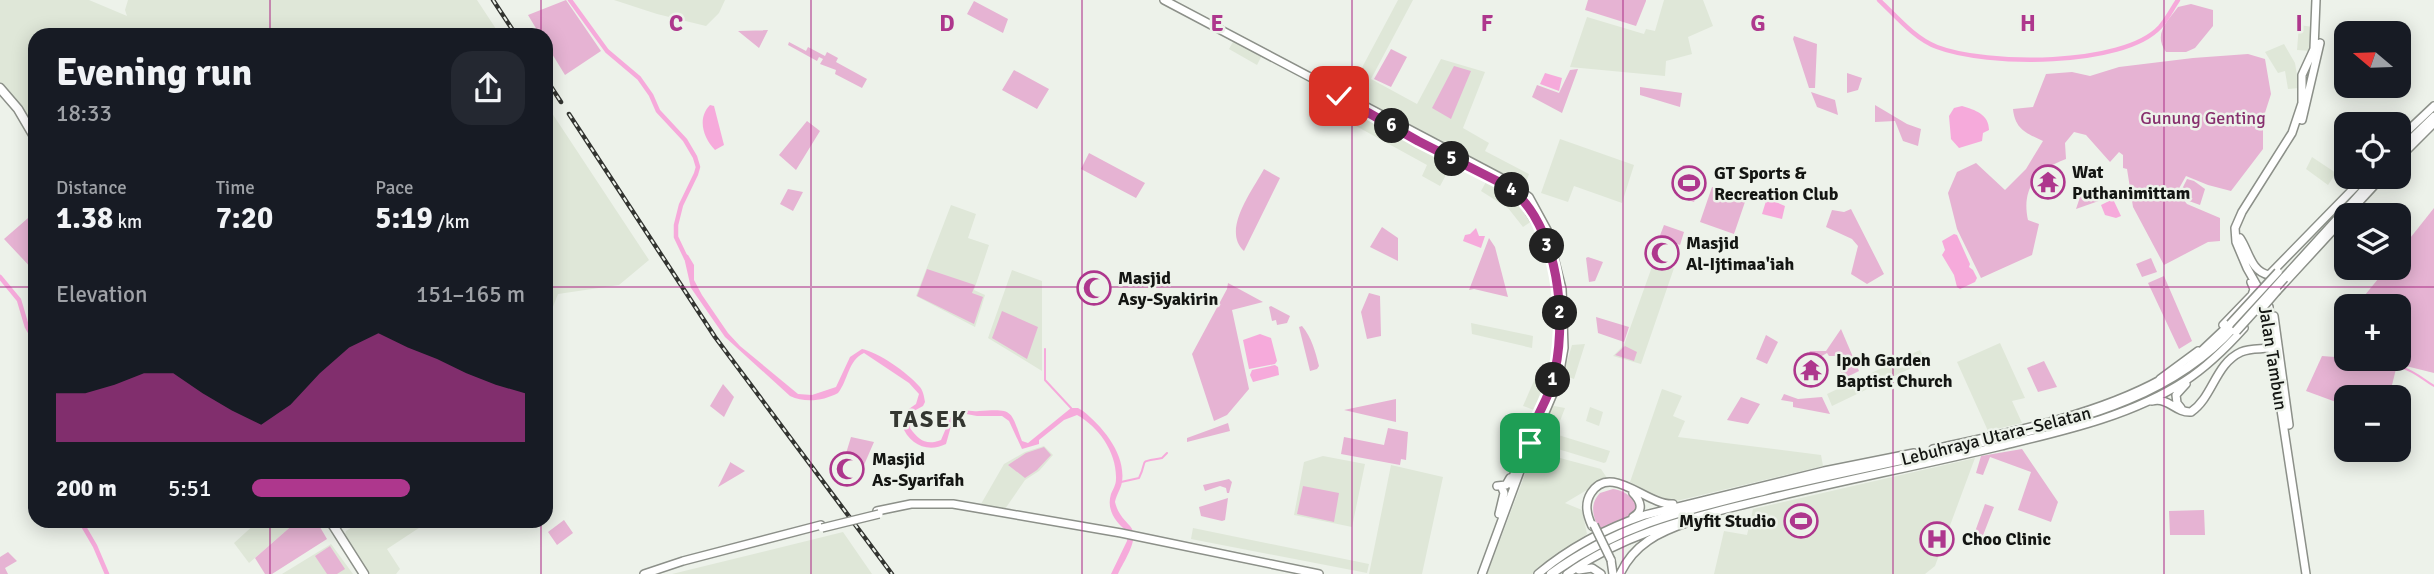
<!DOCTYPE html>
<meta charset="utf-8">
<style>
:root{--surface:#171b24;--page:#242831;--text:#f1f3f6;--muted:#9ea1a6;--accent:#ae378d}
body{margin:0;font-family:Signika,sans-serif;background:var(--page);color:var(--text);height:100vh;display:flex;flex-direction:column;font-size:26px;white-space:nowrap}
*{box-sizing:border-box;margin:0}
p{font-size:23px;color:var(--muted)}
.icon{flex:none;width:38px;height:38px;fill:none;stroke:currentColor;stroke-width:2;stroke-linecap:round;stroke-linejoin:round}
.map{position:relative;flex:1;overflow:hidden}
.side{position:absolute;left:28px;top:28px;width:525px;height:500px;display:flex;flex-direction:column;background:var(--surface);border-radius:21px;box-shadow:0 4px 18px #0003}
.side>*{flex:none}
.needle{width:46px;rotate:289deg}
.buttons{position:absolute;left:2334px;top:21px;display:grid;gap:14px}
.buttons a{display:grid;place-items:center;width:77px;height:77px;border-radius:14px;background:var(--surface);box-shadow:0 4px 18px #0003;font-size:35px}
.pin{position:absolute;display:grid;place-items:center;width:60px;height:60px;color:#fff;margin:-30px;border-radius:14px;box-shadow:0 4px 10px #0006}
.km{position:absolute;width:35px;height:35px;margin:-18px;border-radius:50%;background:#222;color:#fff;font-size:19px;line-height:35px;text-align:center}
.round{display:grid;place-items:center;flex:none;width:74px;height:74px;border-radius:21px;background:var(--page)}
.headline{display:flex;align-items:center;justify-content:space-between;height:119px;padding:0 28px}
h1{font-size:38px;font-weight:800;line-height:52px}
.figures{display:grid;grid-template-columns:repeat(3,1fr);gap:10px;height:119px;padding:7px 28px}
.figures div{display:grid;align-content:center}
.figures b{font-size:30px;font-weight:800}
.figures small{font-size:19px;font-weight:400}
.figures p{font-size:19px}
.chart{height:196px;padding:14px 28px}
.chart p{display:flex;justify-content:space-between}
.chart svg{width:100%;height:126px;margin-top:7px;fill:var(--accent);opacity:.7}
ul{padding:0 28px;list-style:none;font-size:23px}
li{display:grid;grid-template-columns:112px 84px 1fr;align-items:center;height:52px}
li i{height:18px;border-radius:9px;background:var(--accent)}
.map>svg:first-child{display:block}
.built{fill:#dfe7d8}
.green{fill:#e6b3d3}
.water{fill:#f6aadb}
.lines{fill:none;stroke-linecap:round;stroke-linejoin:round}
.stream{stroke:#f6aadb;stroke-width:2}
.river{stroke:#f6aadb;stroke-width:4.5}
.primary-casing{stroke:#8c9089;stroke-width:10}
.highway-casing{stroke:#8c9089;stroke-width:11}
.primary{stroke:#fff;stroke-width:7}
.highway{stroke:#fff;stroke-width:8}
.rail-casing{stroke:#323430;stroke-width:4.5}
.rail{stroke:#edf2ea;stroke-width:2;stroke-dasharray:5;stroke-linecap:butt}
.primary-bridge-casing{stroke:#8c9089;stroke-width:10;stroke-linecap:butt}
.highway-bridge-casing{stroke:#8c9089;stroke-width:11;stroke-linecap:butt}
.primary-bridge{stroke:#fff;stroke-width:7}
.highway-bridge{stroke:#fff;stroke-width:8}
.route-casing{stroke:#fff;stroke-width:14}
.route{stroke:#ae378d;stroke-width:9}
.grid{fill:none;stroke:#ae378d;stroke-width:2;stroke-opacity:0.55}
.labels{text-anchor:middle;stroke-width:5;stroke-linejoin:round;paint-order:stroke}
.park-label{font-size:18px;fill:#87306e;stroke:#edf2ea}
.poi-label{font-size:18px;font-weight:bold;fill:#141613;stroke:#edf2ea;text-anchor:start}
.street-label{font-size:18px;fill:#141613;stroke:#edf2ea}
.district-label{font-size:24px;font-weight:bold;letter-spacing:2px;fill:#343731;stroke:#edf2ea}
.grid-label{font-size:23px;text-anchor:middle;font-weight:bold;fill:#ae378d;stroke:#edf2ea;stroke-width:5;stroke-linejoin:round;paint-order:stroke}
</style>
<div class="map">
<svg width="2434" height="574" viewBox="0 0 2434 574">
<rect width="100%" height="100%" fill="#edf2ea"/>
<path class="built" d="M0 0H89L127 16 125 10 128 0H477L500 35H35V130L0 83Z
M614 0H725L719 13 706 26 657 14Z
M1398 0H1413L1371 79 1417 104 1441 59 1485 72 1463 128 1489 143 1485 151 1529 174 1525 185 1349 92Z
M1664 0H1703L1713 26 1688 37 1692 54 1666 61 1665 76 1570 67 1587 17 1644 34 1646 29 1655 31Z
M2299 25 2313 27 2310 51 2297 50Z
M1234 40 1262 55 1257 65 1229 49Z
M2284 44 2295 63 2299 88 2288 89 2285 71 2278 73 2265 52Z
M546 104 649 260 619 285 558 294 546 324Z
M1341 105 1452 164 1440 186 1422 176 1427 165 1336 115Z
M1560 139 1634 165 1622 203 1574 186 1568 202 1541 193Z
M2312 157 2336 173 2328 185 2306 169Z
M1486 182 1515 200 1532 221 1523 227 1508 208 1481 191Z
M951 205 976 214 968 238 989 245 974 290 985 295 975 327 916 296Z
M1654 261 1674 268 1641 364 1613 356 1624 345Z
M1012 270 1042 281V371L988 338Z
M1471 323 1533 336 1532 348 1472 334Z
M2000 343 2025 398 2012 401 2022 423 1988 431 1957 362Z
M1585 344 1574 379 1563 375 1572 345Z
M1920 350 1926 361 1832 406 1827 394Z
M1536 376 1545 380 1534 410 1523 406Z
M1662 389 1682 396 1673 416 1685 421 1678 437 1821 455 1823 466 1668 503 1630 482Z
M1554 406 1565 408 1555 434 1610 451 1606 462 1604 463 1548 446 1539 437 1550 407Z
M1590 407 1603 412 1599 426 1586 421Z
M1044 446 1053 455 1039 471 1025 480 1005 509 981 504 1004 464 1025 452Z
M1534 451 1601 469 1607 478 1565 503 1582 510 1587 534 1532 574H1487Z
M1323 456 1365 464 1352 527 1294 515 1304 462Z
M1975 458 1935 566 1925 574H1714L1724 531 1747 535 1753 509Z
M1391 465 1443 477 1422 574H1369Z
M257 522H296L249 563 234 543Z
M360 522H428L387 549 400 569 396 574H370L345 535 346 531Z
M1193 528 1369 564 1367 573 1191 539Z
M843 532 872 574H672Z
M331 544 353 574H282Z"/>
<path class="green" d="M566 0 601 51 565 75 546 44V35H540L528 15Z
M1588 0H1646V1L1636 26 1585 10Z
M974 1 1008 19 1003 33 967 14Z
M2191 4 2213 10V26L2195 48 2186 52H2166C2153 34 2167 22 2178 7Z
M768 30 759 48 738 31Z
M1794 36 1817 44 1815 88H1809L1793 39Z
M789 42 806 51 808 47 825 56 827 52 838 58 836 62 867 79 862 88 835 74 836 70 820 64 823 59 819 57 817 61 788 45Z
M1391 49 1407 57 1391 87 1374 79Z
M2248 54 2265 59 2271 94 2263 119V149L2231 191 2208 185 2186 176 2177 192 2187 204 2220 218V241L2208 242 2164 265 2133 207 2127 169 2123 168V155L2119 152 2110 162 2086 135 2074 132 2065 143 2066 159C2037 170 2021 188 2028 220L2039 224 2032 255 1981 278 1957 229 1948 193 1957 172 1976 163 2005 190 2026 169 2043 141C2026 133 2015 129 2013 109L2033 107 2046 74 2072 72 2090 76 2119 67 2193 58Z
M1454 66 1471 71 1451 119 1432 108Z
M1578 69 1562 113 1532 97 1537 85 1559 93 1570 70Z
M1014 70 1049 89 1037 109 1002 90Z
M1847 73 1862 78 1858 90 1847 93Z
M1640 87 1682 93 1680 107 1640 95Z
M1811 92 1835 100 1838 115 1817 107Z
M1875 105 1907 124 1921 129 1918 146 1903 141 1895 121 1875 122Z
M807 121 820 131 796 170 779 155Z
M1089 153 1145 183 1136 198 1081 169Z
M1683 165 1694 169 1690 179 1701 183 1694 202 1682 198 1685 187 1677 184Z
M1264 169 1280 178 1244 251C1221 230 1253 190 1264 169Z
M2187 179 2194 181 2205 189 2200 205 2189 201 2180 193Z
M1712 187 1746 199 1734 234 1700 222Z
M788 189 803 192 793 211 780 204Z
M2082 191 2110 197 2076 209Z
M2434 208V373L2378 359H2399V306H2356L2387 268H2399V252Z
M1851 209 1884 274 1867 284 1851 274 1858 246 1852 239 1826 227 1832 210 1844 212Z
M35 212V272L4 239Z
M1664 225 1684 232 1680 245 1659 238Z
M1382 227 1398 238V261L1370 247Z
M1489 238 1495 247 1508 297 1474 289 1469 290Z
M1588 257 1603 262 1595 281 1589 282 1586 258Z
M2151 258 2157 272 2142 277 2136 264Z
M927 269 975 285 972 293 983 297 974 324 917 296Z
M2164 276 2192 341 2179 349 2148 283Z
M1228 283 1263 302 1232 310 1249 389 1227 415 1214 421 1192 354 1227 289Z
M1369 293 1380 296 1381 336 1367 339 1361 312Z
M1271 306 1290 316 1287 323 1277 325 1276 320 1272 321 1269 307Z
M1002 311 1038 327 1027 359 992 338Z
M1596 317 1629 327 1624 342 1598 333Z
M1302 326C1312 338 1315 351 1319 366L1317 369 1310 371 1299 327Z
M1841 329 1859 371 1843 379 1836 356H1829L1827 353 1813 361H1804L1810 351H1826Z
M1766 335 1778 342 1767 364 1756 359Z
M1625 346 1637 352 1634 361 1615 355Z
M2322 356 2374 360 2396 369 2389 397H2347V401L2336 402 2306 391Z
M2044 361 2057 387 2038 392 2027 368Z
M723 384 734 397 724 417 710 406Z
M1784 394 1798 399 1822 397 1830 414 1793 407V402L1781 400Z
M1741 397 1760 404 1748 424 1727 420Z
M1396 399V422L1344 410Z
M1228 423 1230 431 1187 442V438Z
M1388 428 1408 432 1406 460 1401 459 1400 465 1341 454 1344 437 1384 445Z
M851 437 874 442 864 465 860 463 858 467 844 460Z
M1044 447 1051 455 1037 470 1025 478 1008 465 1026 453Z
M2022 449 2058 502 2051 522 2018 510 2031 472 1990 457 1983 475 1976 473 1981 456Z
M730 462 745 471 718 487 730 463Z
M1229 479 1232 482 1229 493H1227L1226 488 1220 486 1205 491 1203 485Z
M1303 486 1339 493 1334 522 1297 514Z
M1613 489C1623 490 1636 498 1637 508L1634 513 1600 531C1593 517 1589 505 1600 493Z
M1228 498 1225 520 1222 521 1201 516 1199 507Z
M1985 504 1994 507 1980 543 1972 540Z
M2204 510 2205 535H2170L2169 511Z
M564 520 573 533 557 545 548 532Z
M296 522H317L327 539 272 574H265L255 558Z
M330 546 345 569 337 574H327L315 556Z
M8 552 17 561 5 568 8 574H0V557Z"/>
<path class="water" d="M1545 73 1562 78 1559 91 1540 84Z
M710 105 714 106 724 145 715 150C703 138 697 118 710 105Z
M1962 106C1975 110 1989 114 1989 130L1983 133 1982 141 1959 148 1951 139 1949 116 1954 108Z
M1769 199 1785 206 1782 219 1762 214 1766 201Z
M2113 199 2121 216 2116 218 2105 215 2101 205Z
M1476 228 1479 236H1485L1481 248 1463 241 1465 235 1470 234Z
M1954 234 1957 235 1970 264 1969 267 1973 270 1977 278 1975 282 1960 289 1957 287 1954 275 1942 255 1945 250 1942 241Z
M683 253 688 255 694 265V280L702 295 728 333 740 346 798 394 812 395 836 387 850 357 862 349C878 352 908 373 919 386 923 390 924 396 925 402L923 406 912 412 910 428C919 440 926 446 941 440L952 414C962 408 968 412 979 411 1014 409 1010 410 1022 441L1028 443 1071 408H1078L1083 411C1103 427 1126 454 1122 482 1121 489 1116 495 1115 502 1118 514 1123 518 1130 526 1141 538 1123 562 1118 574H1111L1127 541 1128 532C1116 523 1106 510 1111 494 1113 489 1116 485 1116 479 1117 453 1099 427 1077 415L1064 420 1039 440V444L1022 449 1009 421 1002 416H977L961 413 953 419 946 444C928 453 909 445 902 425L906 411 916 404 919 394 909 383 864 353C848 360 848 381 838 393 823 401 805 403 790 396L725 337 691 288Z
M1260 334 1271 338 1277 361 1275 364 1249 369 1243 340Z
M1275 365 1278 367 1279 375 1253 382 1250 375 1252 370Z"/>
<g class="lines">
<path class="stream" d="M1045 349V380L1071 408
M2403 368C2414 371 2424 380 2434 386
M1121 482 1139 478C1149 458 1136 463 1162 458L1167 453"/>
<path class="river" d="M570 0 607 51 639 78 651 95 658 111 685 140 695 157 698 167 696 174 681 205 676 225V237L686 258
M1879 0C1896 16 1915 39 1937 47 1986 66 2123 67 2160 27 2167 19 2172 9 2178 0
M0 277 19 300 27 327 35 341
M81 522 95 546 107 574"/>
<defs>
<path id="primary" d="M1164 0 1509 182 1529 197 1547 230 1562 289 1564 348 1558 382 1520 471 1482 574
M2302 120 2320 43
M1412 138 1473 168
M2399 139 2434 106
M2399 158 2434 123
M1506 185 1519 196 1543 233
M2240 238C2249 251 2251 272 2269 275L2358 184
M2277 291 2382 177
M2274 316 2289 425
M2223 325 2252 295 2254 289 2251 282
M2195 357 2230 324
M2160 379 2198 351
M1552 384 1560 337
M2152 401C2169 397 2175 413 2191 412 2213 397 2215 364 2241 352 2252 347 2264 350 2274 347
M2181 408 2177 403 2176 395 2186 384
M1538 433V440L1545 447
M1933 449C2007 433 2095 416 2162 379
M1510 484 1537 418
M1497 486 1506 485 1510 478
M1633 493C1641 501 1644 511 1633 517
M877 511 911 504H953L1121 533 1319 574
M1499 514 1504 493 1502 488
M1592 526C1587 515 1584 504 1591 493 1611 462 1647 506 1673 504
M1611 560 1613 574
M1579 570 1592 568 1601 574
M644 574 683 561 821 525
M1538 574C1569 548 1607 528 1645 515L1824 471 1914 453
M1567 574C1619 537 1677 521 1738 506 1825 484 1914 467 2001 446 2063 431 2131 416 2185 381 2208 366 2226 348 2244 328
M1620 574C1634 544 1659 532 1689 522
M2306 574 2271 344 2269 307 2247 268 2236 242 2235 228 2242 212 2292 133 2302 103V75L2314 49 2316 0"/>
<path id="highway" d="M0 88 18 109 35 138
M2399 151 2434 117
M2284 278 2376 177
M331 522 364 574
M1551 574C1620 524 1685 510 1766 490 1845 471 1925 456 2004 437 2087 417 2174 394 2234 327"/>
</defs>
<use href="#primary" class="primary-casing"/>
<use href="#highway" class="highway-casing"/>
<use href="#primary" class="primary"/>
<use href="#highway" class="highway"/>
<defs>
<path id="rail" d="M493 0 516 35
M546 79 561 102
M569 114 715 337 892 574"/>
</defs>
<use href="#rail" class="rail-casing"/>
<use href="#rail" class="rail"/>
<defs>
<path id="primary-bridge" d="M2259 312 2277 291
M2230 324 2278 272
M1594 525 1611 560
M822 528 879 514"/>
<path id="highway-bridge" d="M2236 331 2284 278"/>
</defs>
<use href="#primary-bridge" class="primary-bridge-casing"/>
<use href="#highway-bridge" class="highway-bridge-casing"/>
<use href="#primary-bridge" class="primary-bridge"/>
<use href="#highway-bridge" class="highway-bridge"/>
</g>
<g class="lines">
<defs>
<path id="route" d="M1339 96 1418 141 1507 186C1560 223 1569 324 1552 383 1547 403 1531 422 1530 443"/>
</defs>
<use href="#route" class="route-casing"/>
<use href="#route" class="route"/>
</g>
<path class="grid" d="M270 0V35M541 0V35M811 0V574M1082 0V574M1352 0V574M1623 0V574M1893 0V574M2164 0V574M0 287H35M546 287H2434M270 522V574M541 522V574"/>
<defs>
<symbol id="temple-ring" viewBox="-11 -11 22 22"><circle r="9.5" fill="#edf2ea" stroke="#ae378d" stroke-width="1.5"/><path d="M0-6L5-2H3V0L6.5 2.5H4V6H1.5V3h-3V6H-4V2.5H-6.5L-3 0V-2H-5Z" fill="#ae378d"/></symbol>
<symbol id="stadium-ring" viewBox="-11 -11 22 22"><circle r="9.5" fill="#edf2ea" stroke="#ae378d" stroke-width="1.5"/><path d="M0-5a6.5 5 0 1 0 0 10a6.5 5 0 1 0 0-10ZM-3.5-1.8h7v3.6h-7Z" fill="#ae378d"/></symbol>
<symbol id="mosque-ring" viewBox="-11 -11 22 22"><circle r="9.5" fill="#edf2ea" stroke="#ae378d" stroke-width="1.5"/><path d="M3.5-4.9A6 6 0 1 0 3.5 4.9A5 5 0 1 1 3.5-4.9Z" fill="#ae378d"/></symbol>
<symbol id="hospital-ring" viewBox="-11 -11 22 22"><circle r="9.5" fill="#edf2ea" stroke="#ae378d" stroke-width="1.5"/><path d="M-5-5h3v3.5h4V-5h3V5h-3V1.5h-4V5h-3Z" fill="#ae378d"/></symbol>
</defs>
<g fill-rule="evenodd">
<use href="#temple-ring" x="2029" y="163" width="38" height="38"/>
<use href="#stadium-ring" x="1670" y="164" width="38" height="38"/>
<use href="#mosque-ring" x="1643" y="234" width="38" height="38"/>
<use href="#mosque-ring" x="1075" y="269" width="38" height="38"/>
<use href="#temple-ring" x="1792" y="351" width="38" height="38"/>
<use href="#mosque-ring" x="828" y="450" width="38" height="38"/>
<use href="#stadium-ring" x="1782" y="502" width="38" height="38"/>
<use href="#hospital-ring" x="1918" y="520" width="38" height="38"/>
</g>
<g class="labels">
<g class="park-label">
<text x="2203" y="124">Gunung Genting</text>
</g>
<g class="poi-label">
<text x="2072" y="178">Wat<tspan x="2072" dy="21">Puthanimittam</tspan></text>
<text x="1714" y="179">GT Sports &amp;<tspan x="1714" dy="21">Recreation Club</tspan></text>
<text x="1686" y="249">Masjid<tspan x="1686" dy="21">Al-Ijtimaa'iah</tspan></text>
<text x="1118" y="284">Masjid<tspan x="1118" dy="21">Asy-Syakirin</tspan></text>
<text x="1836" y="366">Ipoh Garden<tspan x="1836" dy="21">Baptist Church</tspan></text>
<text x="872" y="465">Masjid<tspan x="872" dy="21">As-Syarifah</tspan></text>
<text x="1776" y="527" text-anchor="end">Myfit Studio</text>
<text x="1962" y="545">Choo Clinic</text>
</g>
<g class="street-label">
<text transform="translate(2273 358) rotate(81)" y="6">Jalan Tambun</text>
<text transform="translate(1996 436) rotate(-14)" y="6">Lebuhraya Utara–Selatan</text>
</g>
<g class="district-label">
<text x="929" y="427">TASEK</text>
</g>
</g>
<g class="grid-label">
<text x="676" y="31">C</text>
<text x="947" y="31">D</text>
<text x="1217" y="31">E</text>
<text x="1487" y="31">F</text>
<text x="1758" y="31">G</text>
<text x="2028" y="31">H</text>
<text x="2299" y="31">I</text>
</g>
</svg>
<div class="buttons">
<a><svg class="needle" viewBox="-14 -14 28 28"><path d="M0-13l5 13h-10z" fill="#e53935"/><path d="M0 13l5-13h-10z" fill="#9ea1a6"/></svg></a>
<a><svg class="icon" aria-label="locate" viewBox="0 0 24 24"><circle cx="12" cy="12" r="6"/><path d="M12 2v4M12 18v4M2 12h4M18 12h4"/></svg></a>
<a><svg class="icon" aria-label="layers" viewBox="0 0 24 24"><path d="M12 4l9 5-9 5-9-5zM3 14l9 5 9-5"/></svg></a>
<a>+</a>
<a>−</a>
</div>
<div class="pin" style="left:1530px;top:443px;background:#1e9e55"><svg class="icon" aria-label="arrive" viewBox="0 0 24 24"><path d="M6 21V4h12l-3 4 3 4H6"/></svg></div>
<div class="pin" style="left:1339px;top:96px;background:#d93025"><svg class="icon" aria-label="check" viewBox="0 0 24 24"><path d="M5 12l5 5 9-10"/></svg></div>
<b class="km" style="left:1553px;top:380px">1</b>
<b class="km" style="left:1560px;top:313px">2</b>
<b class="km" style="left:1547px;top:246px">3</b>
<b class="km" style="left:1512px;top:190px">4</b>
<b class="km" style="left:1452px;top:159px">5</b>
<b class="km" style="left:1392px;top:126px">6</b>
<section class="side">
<div class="headline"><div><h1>Evening run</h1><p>18:33</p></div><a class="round"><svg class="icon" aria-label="share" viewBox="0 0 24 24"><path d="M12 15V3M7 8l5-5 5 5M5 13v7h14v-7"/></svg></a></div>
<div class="figures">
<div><p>Distance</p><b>1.38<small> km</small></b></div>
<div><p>Time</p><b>7:20</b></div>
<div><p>Pace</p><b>5:19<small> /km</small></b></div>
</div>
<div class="chart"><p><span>Elevation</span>151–165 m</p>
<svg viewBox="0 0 160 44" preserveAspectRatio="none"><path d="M0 44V27L10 27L20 24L30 20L40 20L50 27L60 33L70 38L80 31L90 20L100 11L110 6L120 11L130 15L140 20L150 24L160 27V44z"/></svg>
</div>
<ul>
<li><b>200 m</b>5:51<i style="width:58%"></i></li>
</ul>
</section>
</div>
